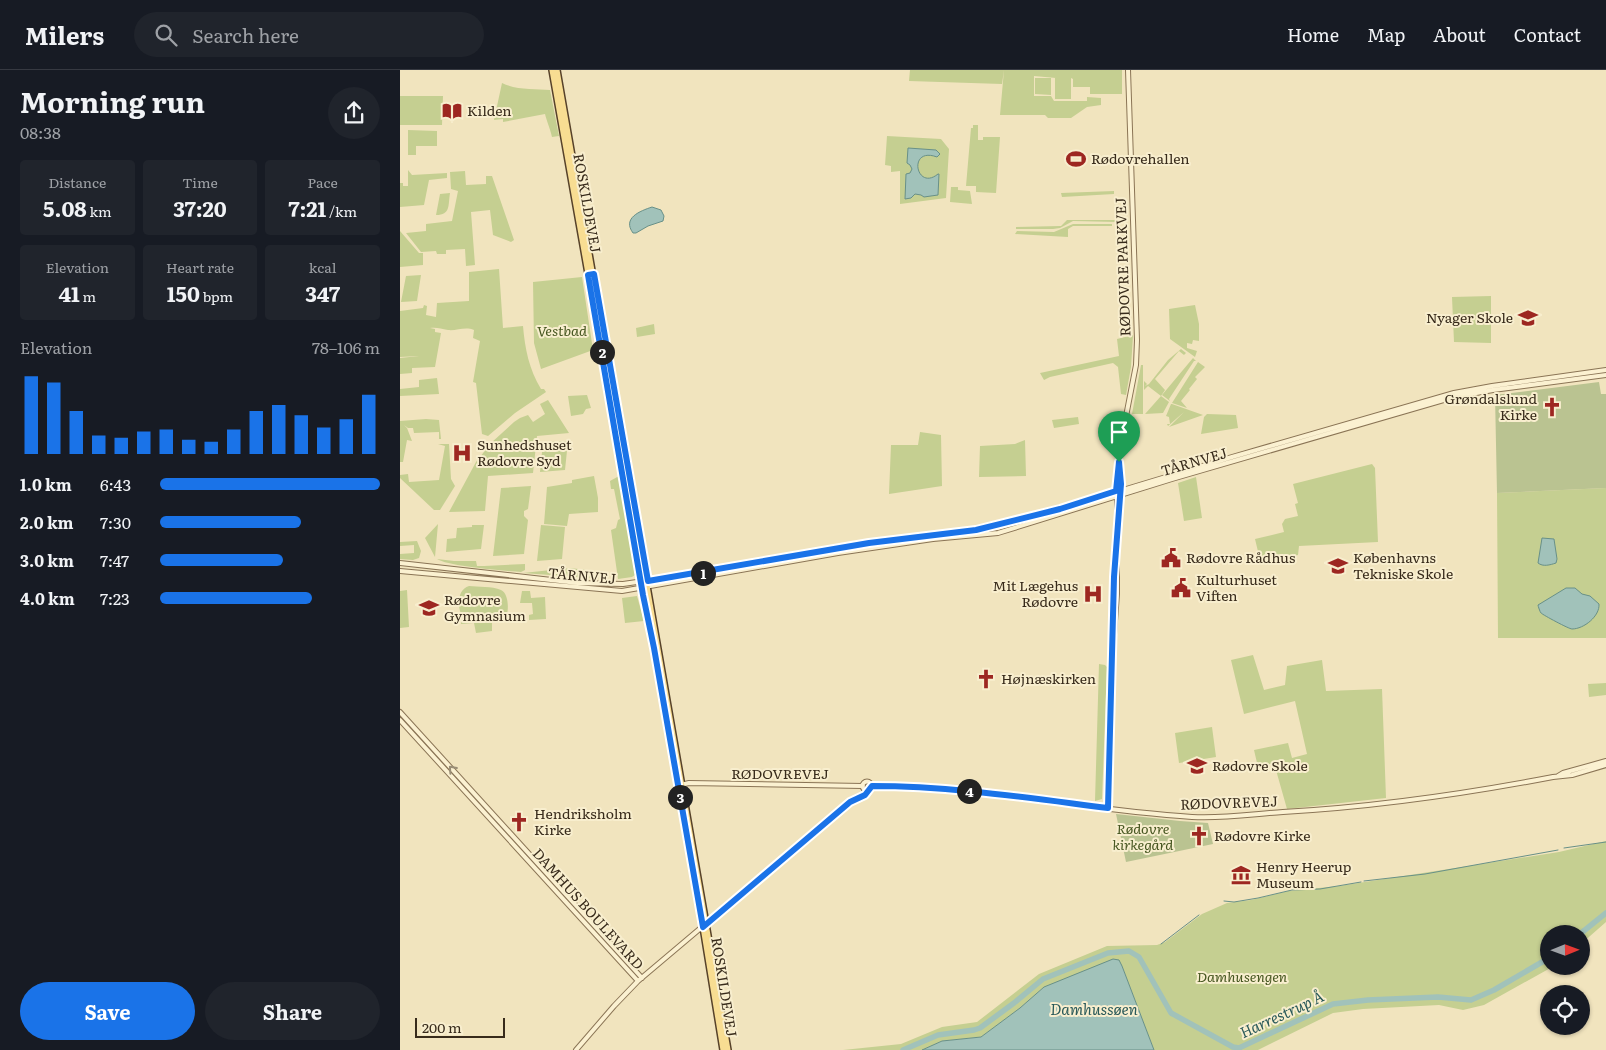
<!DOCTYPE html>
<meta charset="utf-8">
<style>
:root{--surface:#171b24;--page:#20242c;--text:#f1f3f6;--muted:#9ea1a6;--line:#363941;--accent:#1a73e8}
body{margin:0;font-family:Literata,serif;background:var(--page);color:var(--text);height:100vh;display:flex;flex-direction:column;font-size:19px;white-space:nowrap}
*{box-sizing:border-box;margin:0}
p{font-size:16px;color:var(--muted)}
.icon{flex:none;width:28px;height:28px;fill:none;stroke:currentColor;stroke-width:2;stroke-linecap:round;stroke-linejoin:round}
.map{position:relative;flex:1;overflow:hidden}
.side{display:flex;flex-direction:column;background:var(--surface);width:400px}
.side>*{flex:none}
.needle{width:32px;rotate:89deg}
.fabs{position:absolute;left:1140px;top:855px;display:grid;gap:10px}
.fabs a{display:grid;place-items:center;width:50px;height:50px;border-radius:50%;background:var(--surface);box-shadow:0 1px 4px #0004;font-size:25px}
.scale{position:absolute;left:15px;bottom:12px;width:90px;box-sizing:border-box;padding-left:5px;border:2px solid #382b1b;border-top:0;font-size:14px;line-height:18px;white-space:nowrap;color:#382b1b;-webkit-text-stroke:4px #f8eece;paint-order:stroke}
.pin{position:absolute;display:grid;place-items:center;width:42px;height:42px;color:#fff;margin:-51px -21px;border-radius:50% 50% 50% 0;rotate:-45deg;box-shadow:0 0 5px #0007}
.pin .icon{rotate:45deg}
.km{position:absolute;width:25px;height:25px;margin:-12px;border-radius:50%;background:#222;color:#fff;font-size:14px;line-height:25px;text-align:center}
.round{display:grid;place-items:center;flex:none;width:52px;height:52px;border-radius:26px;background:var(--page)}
.headline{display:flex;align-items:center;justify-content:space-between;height:85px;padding:0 20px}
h1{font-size:28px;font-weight:700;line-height:38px}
.figures{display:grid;grid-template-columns:repeat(3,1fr);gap:8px;height:85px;padding:5px 20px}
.figures div{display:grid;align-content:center;border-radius:5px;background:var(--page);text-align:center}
.figures b{font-size:21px;font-weight:700}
.figures small{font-size:14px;font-weight:400}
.figures p{font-size:14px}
.chart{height:140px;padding:10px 20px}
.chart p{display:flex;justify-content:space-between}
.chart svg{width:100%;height:90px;margin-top:5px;stroke:var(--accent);stroke-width:6}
.button{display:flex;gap:10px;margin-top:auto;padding:10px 20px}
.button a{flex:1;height:58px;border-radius:30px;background:var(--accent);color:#fff;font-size:20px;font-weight:700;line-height:58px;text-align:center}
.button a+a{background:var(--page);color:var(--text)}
ul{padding:0 20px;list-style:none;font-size:16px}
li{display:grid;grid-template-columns:80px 60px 1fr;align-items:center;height:38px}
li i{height:12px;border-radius:6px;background:var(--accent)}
header{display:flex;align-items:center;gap:30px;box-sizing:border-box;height:70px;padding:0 25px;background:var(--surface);border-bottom:1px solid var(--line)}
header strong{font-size:24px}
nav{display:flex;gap:28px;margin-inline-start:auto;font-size:18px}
.search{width:350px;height:45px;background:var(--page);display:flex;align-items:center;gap:12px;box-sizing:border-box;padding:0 18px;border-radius:28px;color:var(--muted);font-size:19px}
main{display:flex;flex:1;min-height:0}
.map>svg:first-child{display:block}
.green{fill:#c5cf91}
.cemetery{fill:#bac391}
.water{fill:#a1c2ba;stroke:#689088}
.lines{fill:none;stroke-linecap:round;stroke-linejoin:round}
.stream{stroke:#689088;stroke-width:1}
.river{stroke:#a1c2ba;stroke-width:5.5}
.minor-casing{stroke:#8a7455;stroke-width:6}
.major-casing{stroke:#57422a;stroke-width:8}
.minor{stroke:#fbf1d1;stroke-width:4}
.major{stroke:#f8dd92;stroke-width:5}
.oneway{stroke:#9a8e76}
.route-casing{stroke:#fff;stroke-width:10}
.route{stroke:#1a73e8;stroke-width:6}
.labels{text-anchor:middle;stroke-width:4;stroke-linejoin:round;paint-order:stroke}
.poi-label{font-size:14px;fill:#382b1b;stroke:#f8eece;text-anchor:start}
.street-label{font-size:14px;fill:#382b1b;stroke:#f8eece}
.park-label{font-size:14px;font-style:italic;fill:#465620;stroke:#f8eece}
.water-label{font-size:15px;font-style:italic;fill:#295959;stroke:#f8eece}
</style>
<header>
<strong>Milers</strong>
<div class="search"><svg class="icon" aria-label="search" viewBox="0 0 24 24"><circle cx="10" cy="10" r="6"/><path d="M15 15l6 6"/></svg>Search here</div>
<nav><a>Home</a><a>Map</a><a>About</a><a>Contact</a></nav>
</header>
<main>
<section class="side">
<div class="headline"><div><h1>Morning run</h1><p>08:38</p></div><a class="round"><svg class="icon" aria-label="share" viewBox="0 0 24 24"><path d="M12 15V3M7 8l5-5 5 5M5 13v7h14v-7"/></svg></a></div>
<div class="figures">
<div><p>Distance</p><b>5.08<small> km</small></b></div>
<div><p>Time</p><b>37:20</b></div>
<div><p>Pace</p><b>7:21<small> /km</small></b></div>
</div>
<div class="figures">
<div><p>Elevation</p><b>41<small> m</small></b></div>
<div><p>Heart rate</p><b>150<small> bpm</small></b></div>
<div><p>kcal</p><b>347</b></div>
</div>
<div class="chart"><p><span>Elevation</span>78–106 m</p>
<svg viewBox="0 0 160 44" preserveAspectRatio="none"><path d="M5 44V6M15 44V9M25 44V23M35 44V35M45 44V36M55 44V33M65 44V32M75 44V37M85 44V38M95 44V32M105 44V23M115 44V20M125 44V25M135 44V31M145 44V27M155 44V15"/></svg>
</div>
<ul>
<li><b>1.0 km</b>6:43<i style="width:100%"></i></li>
<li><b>2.0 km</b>7:30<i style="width:64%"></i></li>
<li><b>3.0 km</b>7:47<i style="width:56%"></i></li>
<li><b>4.0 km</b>7:23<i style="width:69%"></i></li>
</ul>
<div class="button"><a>Save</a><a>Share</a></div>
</section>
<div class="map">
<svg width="1206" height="980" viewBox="0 0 1206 980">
<rect width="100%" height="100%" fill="#f1e4be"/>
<path class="green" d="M510 0H604L602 14 509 11Z
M604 0H722V24H690V17H673V9L671 8V29H655V8H656L634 6V26H651L654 31H687V27L701 28V35L687 37 671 48H648L645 45H600Z
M635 8H651V25L635 24Z
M102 13C116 20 135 19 150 20L159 66 152 67C150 58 147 52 145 44L103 52V49L94 50Z
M0 26H43L42 55H0Z
M573 55H578V70H583V67H600L596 123 576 122V116H566L571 58H573Z
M8 60 37 61V76H16V85H8Z
M487 66 541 69 549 79 546 128 500 134V101L491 102V96L485 95Z
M8 100 12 105 47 103V108L29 110 24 135 0 137V113H3V116H8Z
M65 101 66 115 86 114V106H92L114 170 111 172 93 165 90 140 71 142 75 195 66 196 65 179 46 180V184H37L36 181 21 182 6 163 26 161V154L52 151 58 121 51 119 50 102Z
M551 117H558V120L570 121 572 134 550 132Z
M714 121V124L662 127 661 123Z
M50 123C48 135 51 145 36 145L40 124Z
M667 150H721L723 151 721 153 717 152 673 151 660 158 653 159H616V157L661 156Z
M673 154H712V156H673L668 159V167L615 164 617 161 654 162Z
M0 161 19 183H23V195L0 197Z
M99 199 103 258 123 256C125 279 129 299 141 319H144L146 322 115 343 88 366 82 364 76 313 73 312 80 271 73 268 74 260C65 256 57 261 48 260 41 259 37 257 30 258L35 259V262L41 263 35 297 12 298V303L0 304V288L19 286 0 287V241L23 238 24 235 27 236 26 245 36 247 37 233 69 231V202Z
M21 205 17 231 1 232 6 206Z
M182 207 193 280 141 299 134 273 133 212Z
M1091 226V273L1054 272 1052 227Z
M795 235 799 254V271L793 270 792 274 787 273V278L797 281 795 287 770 269 769 239Z
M254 254 255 264 237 267 236 258Z
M733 265 731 297 726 325 721 324 718 297 713 293 650 307 644 310 640 303 719 286 717 269Z
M781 279 786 283 784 285 779 281 755 309 765 320 761 326 769 332 763 343 745 344 761 326 748 316 744 320V311L747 314 745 316 749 314 768 290Z
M793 288 796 291H794L769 329 770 331 762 325Z
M798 292 805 297 795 307 797 309 789 319 790 320 781 331 787 338 772 333Z
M741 295H743V344H732Z
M37 308 39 324 0 326V319L19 317V310Z
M187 325 191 338 186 339 183 344 171 346 168 326Z
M148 330 169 363 137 366 133 403 88 406 85 441 49 442 76 392 91 373 114 352 120 348 128 345 133 352 145 344 140 334Z
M771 334H772L803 345 769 357 784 342 768 356 767 354H770L769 347 766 346Z
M807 344 836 345 838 358 801 364 804 347Z
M678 347 679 354 654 358 652 350Z
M26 349 39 350 41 369H39V362L14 363 13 358H8L4 355 7 358 12 371 7 370 3 392H0V351Z
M520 362 541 365 542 416 489 424 491 375H518Z
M625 370 626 406 579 407 580 376 615 374Z
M168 371 165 400 140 402 143 372Z
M38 374H49L51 409 55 416 40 440H34L0 408V405L8 404 9 412 39 410 45 376Z
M972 394 975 398 978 472 899 476 898 485 861 494 855 469 884 462 882 454 885 449 898 446 895 434 898 433 893 414Z
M194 406 198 428V442L169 444 167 456 144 454 147 417 172 413V410Z
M219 406 235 505 232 507 218 509 211 460 216 458 218 450 220 449 214 419H211L210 411Z
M796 407 802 448 784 451 778 413Z
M131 416 128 439 124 441V446L128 450 124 484 93 486 101 418Z
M1206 418V568H1098L1097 423Z
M38 454 35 487 25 468Z
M72 455H84L81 479 46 482 47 469 56 468 57 458 72 457Z
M141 455 165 457 162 489 137 491Z
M17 471 21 481 19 488 13 490 0 489V484L14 483V475L0 476V472Z
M37 489 54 491H76L77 496H84L125 494V500L121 502C105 501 47 496 37 489Z
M170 498 186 500 191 508 123 503Z
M69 516C78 517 92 516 101 520 109 523 110 544 104 549 100 553 90 552 84 552L92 553V561L76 563 74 553 61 554V552L66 551C57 544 55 520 69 516Z
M7 520 9 557 0 558V521Z
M122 521H130L131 528 145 527 146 549 129 550V545L133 544 132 533H120Z
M237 526 244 551 225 553 222 528Z
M853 585 864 620 885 615 887 596 922 590 926 621 982 619 986 728 887 739 874 693 858 697 854 680 888 673 892 688 907 684 895 631 844 644 831 590Z
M699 594 705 595 707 597 702 729 695 731Z
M1206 613V625L1189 627 1188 614Z
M812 657 816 687 779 693 775 663Z
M1206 771V852L1181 874V864H1149V896H1154L1084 935 1063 940 1039 935 963 939 933 943 858 980H754L722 896 644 917 620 938 581 967 542 971 522 980H443L501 974 542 957 577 952 639 904 707 876 757 875 765 872 802 844 827 833 851 830 888 821 939 816 1159 782Z"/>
<path class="cemetery" d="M1199 312 1201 324H1206V418L1097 423 1095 325Z
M716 744 780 751 808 753 813 774 726 792Z"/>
<path class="water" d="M508 78 536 80 540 84 537 87C507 76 516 122 538 104H539L538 125 524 127 521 125 515 124 511 128 505 129 506 104 510 103 512 99 510 95 507 93Z
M252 137 261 140 264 146 263 151 248 156 236 163H233C222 148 240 141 252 137Z
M1142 468 1154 469 1157 489 1156 493C1150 495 1143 497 1138 493Z
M1166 518H1175L1182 524 1190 526 1199 534C1200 546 1184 559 1172 559 1169 559 1143 545 1141 543 1140 542 1138 536 1138 535Z
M713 889 719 890 722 896 754 980H522L542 971 581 967 620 938 644 917Z"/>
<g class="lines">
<path class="stream" d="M1164 778 1206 772
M964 811 1025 804 1158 780
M824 831 834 832 858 828 892 820 920 819 961 812
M761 874 799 845"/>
<path class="river" d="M1180 864 1206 843
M503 980 538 965 574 960 580 958 614 933 643 909 708 883 729 881 739 887 771 943 833 977 839 978 933 934 968 930 1038 927 1071 930 1094 920 1149 888"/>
<defs>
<path id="minor" d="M718 447 721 414 720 399
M0 493 178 513 223 514 299 503 469 473 576 460 660 439 832 387 1054 323 1092 316 1206 300
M0 501 222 521 438 483 533 469 598 463 772 409 1054 327 1093 320 1206 305
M711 583 715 485
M712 591 717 524V414L720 377 736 295 737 270 728 0
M0 642 242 908
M0 650 238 911
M1158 706 1163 703 1206 691
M462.5 716a4.5 4.5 0 1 1 9 0a4.5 4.5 0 1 1-9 0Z
M280 715 289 713 463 716
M471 716C579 717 685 740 792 747 822 749 853 744 883 742 973 737 1064 724 1153 707L1172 705 1206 695
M708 738 712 590
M176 980 214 936 238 911 450 732 465 725 467 720"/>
<path id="major" d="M152 0 231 447 243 525 254 578 303 857 323 980
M157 0 328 980"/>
</defs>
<use href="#minor" class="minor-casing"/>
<use href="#major" class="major-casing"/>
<use href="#minor" class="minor"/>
<use href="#major" class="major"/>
</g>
<defs><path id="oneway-chevron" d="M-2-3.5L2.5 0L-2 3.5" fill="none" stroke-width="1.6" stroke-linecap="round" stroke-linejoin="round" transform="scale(1.25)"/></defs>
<use class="oneway" href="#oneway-chevron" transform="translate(52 699) rotate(-132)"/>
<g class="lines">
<defs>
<path id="route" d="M194 204 248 511 469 473 576 460 660 439 716 421 719 392 721 414 714 507 708 738C629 728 551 716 472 716L465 725 450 732 303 857 254 578 243 525 188 205Z"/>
</defs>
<use href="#route" class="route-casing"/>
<use href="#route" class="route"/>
</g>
<defs>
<symbol id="library-bare" viewBox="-9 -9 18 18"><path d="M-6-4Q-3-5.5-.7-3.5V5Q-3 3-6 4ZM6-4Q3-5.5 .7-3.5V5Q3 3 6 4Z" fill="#9d2721" stroke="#f8eece" stroke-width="2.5" paint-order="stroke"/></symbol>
<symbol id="stadium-bare" viewBox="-9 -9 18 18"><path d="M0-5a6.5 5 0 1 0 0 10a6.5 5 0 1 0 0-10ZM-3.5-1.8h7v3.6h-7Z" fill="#9d2721" stroke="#f8eece" stroke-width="2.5" paint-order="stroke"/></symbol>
<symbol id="school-bare" viewBox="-9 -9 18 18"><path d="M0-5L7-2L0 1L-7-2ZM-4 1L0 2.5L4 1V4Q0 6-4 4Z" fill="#9d2721" stroke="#f8eece" stroke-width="2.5" paint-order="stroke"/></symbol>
<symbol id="church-bare" viewBox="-9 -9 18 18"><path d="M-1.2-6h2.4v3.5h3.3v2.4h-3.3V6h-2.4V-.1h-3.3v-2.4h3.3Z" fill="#9d2721" stroke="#f8eece" stroke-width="2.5" paint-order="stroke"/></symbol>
<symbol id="hospital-bare" viewBox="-9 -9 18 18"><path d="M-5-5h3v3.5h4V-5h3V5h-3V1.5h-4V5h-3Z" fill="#9d2721" stroke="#f8eece" stroke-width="2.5" paint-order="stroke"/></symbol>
<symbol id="civic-bare" viewBox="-9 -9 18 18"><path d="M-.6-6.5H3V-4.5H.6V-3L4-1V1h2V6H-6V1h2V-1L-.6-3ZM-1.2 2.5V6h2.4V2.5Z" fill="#9d2721" stroke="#f8eece" stroke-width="2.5" paint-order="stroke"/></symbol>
<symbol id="university-bare" viewBox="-9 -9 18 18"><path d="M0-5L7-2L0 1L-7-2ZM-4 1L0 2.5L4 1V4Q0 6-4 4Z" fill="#9d2721" stroke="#f8eece" stroke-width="2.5" paint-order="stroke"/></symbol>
<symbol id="museum-bare" viewBox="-9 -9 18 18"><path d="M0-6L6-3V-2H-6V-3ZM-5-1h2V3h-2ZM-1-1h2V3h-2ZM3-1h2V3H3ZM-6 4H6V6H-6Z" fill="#9d2721" stroke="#f8eece" stroke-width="2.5" paint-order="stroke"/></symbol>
</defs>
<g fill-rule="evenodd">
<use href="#library-bare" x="38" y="27" width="28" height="28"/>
<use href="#stadium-bare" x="662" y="75" width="28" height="28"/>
<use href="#school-bare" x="1114" y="234" width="28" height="28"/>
<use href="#church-bare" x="1138" y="323" width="28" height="28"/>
<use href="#hospital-bare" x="48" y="369" width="28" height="28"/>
<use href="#civic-bare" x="757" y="474" width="28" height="28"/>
<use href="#university-bare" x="924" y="482" width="28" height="28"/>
<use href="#civic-bare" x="767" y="504" width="28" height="28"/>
<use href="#hospital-bare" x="679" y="510" width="28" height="28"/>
<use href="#university-bare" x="15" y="524" width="28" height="28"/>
<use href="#church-bare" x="572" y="595" width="28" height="28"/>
<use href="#school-bare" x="783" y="682" width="28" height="28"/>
<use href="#church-bare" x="105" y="738" width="28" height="28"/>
<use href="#church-bare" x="785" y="752" width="28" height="28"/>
<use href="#museum-bare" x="827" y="791" width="28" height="28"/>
</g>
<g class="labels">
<g class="poi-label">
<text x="67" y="46">Kilden</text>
<text x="691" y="94">Rødovrehallen</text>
<text x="1113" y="253" text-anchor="end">Nyager Skole</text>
<text x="1137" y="334" text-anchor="end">Grøndalslund<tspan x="1137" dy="16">Kirke</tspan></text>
<text x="77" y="380">Sunhedshuset<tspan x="77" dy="16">Rødovre Syd</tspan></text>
<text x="786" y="493">Rødovre Rådhus</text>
<text x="953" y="493">Københavns<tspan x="953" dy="16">Tekniske Skole</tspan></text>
<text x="796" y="515">Kulturhuset<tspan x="796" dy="16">Viften</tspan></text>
<text x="678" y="521" text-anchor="end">Mit Lægehus<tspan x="678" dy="16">Rødovre</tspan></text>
<text x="44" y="535">Rødovre<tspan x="44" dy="16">Gymnasium</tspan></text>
<text x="601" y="614">Højnæskirken</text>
<text x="812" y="701">Rødovre Skole</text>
<text x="134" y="749">Hendriksholm<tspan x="134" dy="16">Kirke</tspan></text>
<text x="814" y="771">Rødovre Kirke</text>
<text x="856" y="802">Henry Heerup<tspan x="856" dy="16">Museum</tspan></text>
</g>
<g class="street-label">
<text transform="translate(187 133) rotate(80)" y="5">ROSKILDEVEJ</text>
<text transform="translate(723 197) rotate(-92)" y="5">RØDOVRE PARKVEJ</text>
<text transform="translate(794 392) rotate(-16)" y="5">TÅRNVEJ</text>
<text transform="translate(182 506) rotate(5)" y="5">TÅRNVEJ</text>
<text x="380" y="709">RØDOVREVEJ</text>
<text transform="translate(829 733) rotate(-2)" y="5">RØDOVREVEJ</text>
<text transform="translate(188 839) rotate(48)" y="5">DAMHUS BOULEVARD</text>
<text transform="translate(324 917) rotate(81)" y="5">ROSKILDEVEJ</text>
</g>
<g class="park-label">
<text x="162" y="266">Vestbad</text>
<text x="743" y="764">Rødovre<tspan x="743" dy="16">kirkegård</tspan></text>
<text x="842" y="912">Damhusengen</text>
</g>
<g class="water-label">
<text x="694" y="945">Damhussøen</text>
<text transform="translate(882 945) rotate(-25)" y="5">Harrestrup Å</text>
</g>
</g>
</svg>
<div class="fabs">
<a><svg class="needle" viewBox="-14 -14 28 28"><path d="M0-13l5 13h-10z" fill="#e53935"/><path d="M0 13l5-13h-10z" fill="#9ea1a6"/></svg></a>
<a><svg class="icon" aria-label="locate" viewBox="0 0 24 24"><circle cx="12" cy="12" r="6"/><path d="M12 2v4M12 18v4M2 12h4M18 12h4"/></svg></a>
</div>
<div class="scale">200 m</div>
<div class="pin" style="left:719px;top:392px;background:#1e9e55"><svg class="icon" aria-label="arrive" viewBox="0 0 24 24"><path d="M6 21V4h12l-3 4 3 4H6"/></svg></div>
<b class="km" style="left:303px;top:503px">1</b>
<b class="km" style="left:202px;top:282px">2</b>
<b class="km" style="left:280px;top:727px">3</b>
<b class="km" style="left:569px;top:721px">4</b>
</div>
</main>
